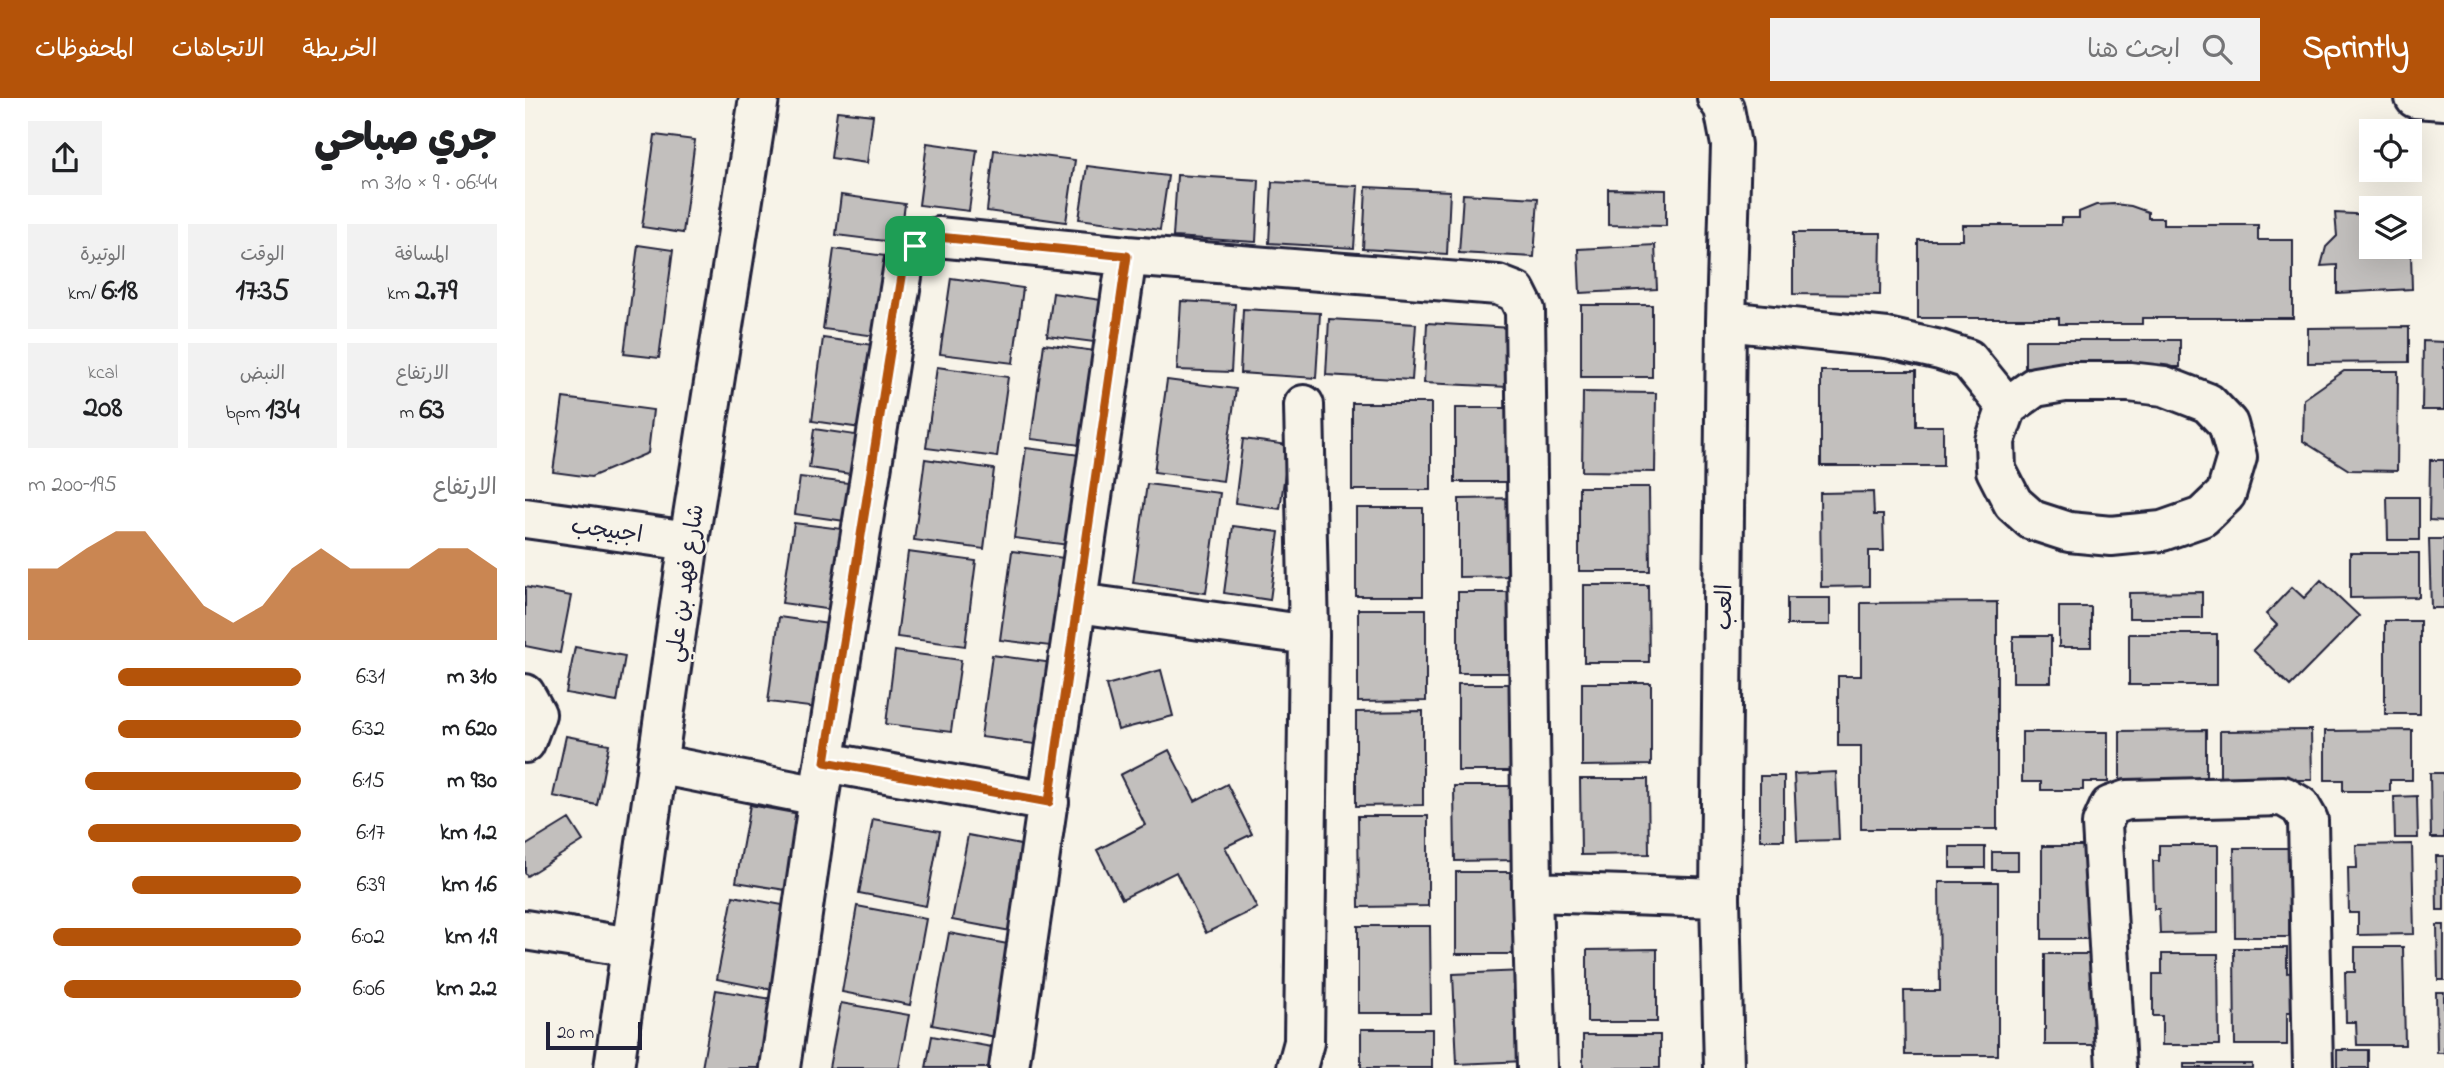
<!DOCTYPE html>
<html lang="ar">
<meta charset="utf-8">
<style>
:root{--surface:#fff;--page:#f2f2f2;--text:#202124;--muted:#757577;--accent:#b45309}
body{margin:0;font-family:"Indie Flower","Playpen Sans Arabic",sans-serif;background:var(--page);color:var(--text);direction:rtl;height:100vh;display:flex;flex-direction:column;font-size:26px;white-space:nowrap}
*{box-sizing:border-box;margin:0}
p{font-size:23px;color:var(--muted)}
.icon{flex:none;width:38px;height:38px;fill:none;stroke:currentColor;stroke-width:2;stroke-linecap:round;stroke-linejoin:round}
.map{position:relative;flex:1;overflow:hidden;direction:ltr}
.sheet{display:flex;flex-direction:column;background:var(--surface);width:525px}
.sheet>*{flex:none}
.controls{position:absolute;left:1834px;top:21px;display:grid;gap:14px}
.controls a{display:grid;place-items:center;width:63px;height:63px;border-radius:0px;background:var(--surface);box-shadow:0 7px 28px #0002;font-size:35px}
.scale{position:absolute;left:21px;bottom:18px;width:96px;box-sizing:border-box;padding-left:7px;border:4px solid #22223b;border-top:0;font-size:19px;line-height:24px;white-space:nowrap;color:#22223b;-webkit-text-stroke:5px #f7f3e8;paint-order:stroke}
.pin{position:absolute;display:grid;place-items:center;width:60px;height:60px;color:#fff;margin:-30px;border-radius:14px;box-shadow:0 4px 10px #0006}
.round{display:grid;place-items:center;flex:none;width:74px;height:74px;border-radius:0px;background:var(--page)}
.overview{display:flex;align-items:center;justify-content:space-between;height:119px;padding:0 28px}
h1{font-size:38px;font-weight:800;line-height:52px}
.figures{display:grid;grid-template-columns:repeat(3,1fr);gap:10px;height:119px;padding:7px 28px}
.figures div{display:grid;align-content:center;border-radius:0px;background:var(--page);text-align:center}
.figures b{font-size:30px;font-weight:800}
.figures small{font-size:19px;font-weight:400}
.figures p{font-size:19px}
.chart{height:196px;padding:14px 28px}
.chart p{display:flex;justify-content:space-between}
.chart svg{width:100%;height:126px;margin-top:7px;fill:var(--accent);opacity:.7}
ul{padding:0 28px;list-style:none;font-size:23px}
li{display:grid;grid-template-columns:112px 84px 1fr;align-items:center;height:52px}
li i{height:18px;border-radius:9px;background:var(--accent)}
header{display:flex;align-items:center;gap:42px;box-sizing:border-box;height:98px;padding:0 35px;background:var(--accent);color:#fff}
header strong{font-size:33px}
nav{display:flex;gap:38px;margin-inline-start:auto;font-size:24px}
.search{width:490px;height:63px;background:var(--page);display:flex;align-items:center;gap:18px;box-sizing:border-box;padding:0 24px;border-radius:0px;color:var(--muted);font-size:26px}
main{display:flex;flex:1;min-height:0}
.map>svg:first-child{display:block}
.building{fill:#c2bfbd;stroke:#22223b;stroke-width:2}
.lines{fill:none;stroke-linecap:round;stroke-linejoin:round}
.minor-casing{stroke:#22223b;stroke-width:44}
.minor{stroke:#f7f3e8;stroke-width:38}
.route-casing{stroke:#fff;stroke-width:14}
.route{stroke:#b45309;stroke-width:9}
.labels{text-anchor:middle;stroke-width:5;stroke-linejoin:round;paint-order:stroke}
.street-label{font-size:23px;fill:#22223b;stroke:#f7f3e8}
</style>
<header>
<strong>Sprintly</strong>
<div class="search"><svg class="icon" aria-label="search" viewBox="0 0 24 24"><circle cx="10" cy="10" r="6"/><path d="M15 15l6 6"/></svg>ابحث هنا</div>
<nav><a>الخريطة</a><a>الاتجاهات</a><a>المحفوظات</a></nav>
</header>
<main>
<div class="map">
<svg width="1919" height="970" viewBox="0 0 1919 970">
<rect width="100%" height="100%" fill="#f7f3e8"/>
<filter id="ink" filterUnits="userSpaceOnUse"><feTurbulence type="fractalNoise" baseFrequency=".0143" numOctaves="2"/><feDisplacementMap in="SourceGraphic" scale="14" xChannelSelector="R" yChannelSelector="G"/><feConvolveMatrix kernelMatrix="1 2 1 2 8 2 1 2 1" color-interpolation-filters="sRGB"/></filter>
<g filter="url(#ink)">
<path class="building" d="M312 13 348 17 342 65 306 60Z
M130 37 170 42 158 135 117 129Z
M402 45 452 52 444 113 394 107Z
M469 52 550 62 541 124 462 113Z
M562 68 643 78 635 132 554 121Z
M652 77 734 82 731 144 648 139Z
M747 84 833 88 829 150 744 145Z
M841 89 925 93 922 156 838 151Z
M1083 91 1141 92V128L1083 127Z
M938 96 1013 100 1009 159 934 155Z
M316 97 380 106 375 145 311 137Z
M1589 106 1606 108 1623 114V120H1638V127H1733V142H1768V220H1617V226H1534V220H1393V142H1438V127H1536V120H1554V114L1571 107Z
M1810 115 1846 117V149H1885V122L1887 191 1812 195V167L1796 168 1801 149 1812 138Z
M1268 135H1356L1355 197 1268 196Z
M113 147 148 152 134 260 99 256Z
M1130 147 1132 191 1055 195 1053 151Z
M309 151 368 159 358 239 298 231Z
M426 180 498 190 488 265 415 256Z
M528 195 590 204 584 246 522 238Z
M656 203 710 206 706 274 652 272Z
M1056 207H1127V279H1056Z
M718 211 795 215 791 280 715 275Z
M804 221 891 226 887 282 801 277Z
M902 225 986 230 983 289 899 285Z
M1884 229V264L1783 265V230Z
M298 240 355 248 343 331 287 323Z
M1500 242H1655V269H1500Z
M1898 243 1919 244V312H1897Z
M519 246 585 255 572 349 506 341Z
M412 269 483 279 472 359 401 350Z
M1296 273H1391V328H1418V368H1296Z
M1819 273H1873L1872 373 1824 372 1778 343 1779 301Z
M642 282 711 291 698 383 629 374Z
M1058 294 1131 295 1130 374 1057 373Z
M38 300 128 312 123 355 66 379 28 374Z
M827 305H906V392H827Z
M930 310H994V384H930Z
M289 331 344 339 339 378 284 370Z
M718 341 764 347 755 411 710 405Z
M501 350 571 359 559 449 489 440Z
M400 361 469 371 459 451 389 442Z
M1905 362H1919V423L1904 422Z
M275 379 332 386 327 424 270 416Z
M622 386 695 395 681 495 608 485Z
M1054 389H1124L1125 473H1054Z
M1348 394 1349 417H1358L1359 453H1344V488L1296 489 1295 395Z
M1862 399H1894V442H1863Z
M993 400V478L934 479V401Z
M831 410H898V498H831Z
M269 425 325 432 315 513 257 505Z
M708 428 754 434 745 502 699 495Z
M1904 441H1919V510H1906Z
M487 453 554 462 542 550 475 542Z
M383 454 451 463 440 548 372 539Z
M1825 455H1894V499L1825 500Z
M1796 482 1834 518 1765 588 1728 552 1752 527 1741 516 1767 489 1779 500Z
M1059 487H1123L1124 564H1059Z
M0 489 46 498 35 555 0 548Z
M933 494H992V575H933Z
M1677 494V520H1604V495Z
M1262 500H1305V527H1262Z
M1472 504V731H1336V648H1313V578H1336V505Z
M1534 509H1566V549H1534Z
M833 511H901V603L833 604Z
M254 519 311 527 300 611 243 604Z
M1860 523H1895V616H1860Z
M1604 536H1692V587H1604Z
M1488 538H1526V584H1488Z
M50 549 100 558 92 604 41 595Z
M370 553 436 562 426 634 361 626Z
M467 557 536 566 525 648 456 639Z
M636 572 648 618 593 632 581 587Z
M1057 585H1126V667L1057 668Z
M933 586H995V673H933Z
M898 613V707L831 708V614Z
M1681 632V684H1595V633Z
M1786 632 1787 682H1695V633Z
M1887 632V682H1865V693H1818V682H1800V633Z
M1497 634H1583V684H1558V692H1516V684H1497Z
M41 638 84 646 72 707 28 698Z
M644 652 670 703 702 686 727 736 700 749 732 810 681 835 651 774 597 801 572 752 620 727 595 677Z
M1311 674 1314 742 1272 743 1269 676Z
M1905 675H1919V740H1906Z
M1235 678H1259V742H1235Z
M1055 681H1123L1124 756 1056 757Z
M929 688H992V762L930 763Z
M1892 698 1893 740H1870L1869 699Z
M225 707 280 717 267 793 211 784Z
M833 718H903V808L834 809Z
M44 721 58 743 2 778 0 775V748Z
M348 721 415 733 401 808 334 795Z
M443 737 506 749 491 834 427 822Z
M1887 746 1889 836 1833 837V815H1824L1823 770H1832L1831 747Z
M1634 747H1693V835L1635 836 1634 811H1629L1628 763H1634Z
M1517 748H1567V841H1517Z
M1425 749H1460V770H1425Z
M1709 750H1764V770H1772V807L1764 808V839H1710Z
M1467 754H1493V772H1467Z
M1911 758H1919V812H1912Z
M931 774H996V856H931Z
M1414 784H1473V957H1380L1379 893H1415Z
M208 798 263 808 248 892 192 881Z
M332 808 401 821 385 907 317 894Z
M1912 827H1919V882H1913Z
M833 828H905L906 915H833Z
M424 835 488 847 471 939 407 927Z
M1830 849H1878L1880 947H1832L1831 924H1821L1820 874H1830Z
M1709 850H1762V875L1773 874V914H1762V947H1710Z
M1132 851V924H1062V852Z
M1520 856H1570L1571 947H1520Z
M1637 856H1693L1694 947H1637V918H1628V876H1637Z
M998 873 1001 963 932 966 928 876Z
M191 892 247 901 235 970H177Z
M1911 894H1919V955H1912Z
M316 905 384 917 374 970H304Z
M836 931H907V970H836Z
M1058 937H1135V970H1058Z
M407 938 472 950 469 970H401Z
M1812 952H1843V970H1812Z
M1659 966H1727V970H1659Z"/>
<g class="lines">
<defs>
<path id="minor" d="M1192 0 1199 10 1206 47 1201 223 1195 800 1199 970
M1890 0 1919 2
M1201 223 1362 240 1415 252 1443 261 1482 309
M1540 284H1604L1639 288 1683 305 1703 326 1712 359 1701 396 1677 419 1637 433 1586 438 1544 434 1507 422 1488 405 1471 372 1470 343 1482 309 1510 289Z
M0 420 164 443
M553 505 784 537
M0 596 11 616 0 645
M300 664 524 704
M132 666 294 698
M1007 794 1195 800
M0 832 106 849
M89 970 164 443 234 0
M255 970 294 698 379 166 390 147 413 139 602 158 973 187 991 194 1000 212 1007 794 1012 970
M484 970 602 158
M772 970 779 944 784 537 779 307
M1591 970 1577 726 1585 708 1602 702 1758 698 1775 708 1783 722 1788 970"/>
</defs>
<use href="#minor" class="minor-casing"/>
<use href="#minor" class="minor"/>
</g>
</g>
<g class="lines" filter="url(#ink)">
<defs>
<path id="route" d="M413 139 602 158 524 704 300 664 379 166 390 148Z"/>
</defs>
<use href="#route" class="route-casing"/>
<use href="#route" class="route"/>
</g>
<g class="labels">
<g class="street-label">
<text transform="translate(82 431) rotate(8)" y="8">اجبيجب</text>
<text transform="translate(159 485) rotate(-82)" y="8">شارع فهد بن علي</text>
<text transform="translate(1198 509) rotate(-89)" y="8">العب</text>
</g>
</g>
</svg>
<div class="controls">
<a><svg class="icon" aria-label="locate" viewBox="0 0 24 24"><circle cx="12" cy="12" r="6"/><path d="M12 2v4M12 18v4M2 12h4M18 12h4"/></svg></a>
<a><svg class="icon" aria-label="layers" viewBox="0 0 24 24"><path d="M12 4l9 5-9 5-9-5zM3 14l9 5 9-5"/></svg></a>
</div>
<div class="scale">20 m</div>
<div class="pin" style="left:390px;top:148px;background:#1e9e55"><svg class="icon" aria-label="arrive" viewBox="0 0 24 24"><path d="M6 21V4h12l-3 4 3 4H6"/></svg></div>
</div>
<section class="sheet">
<div class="overview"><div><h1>جري صباحي</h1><p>06:44 · 9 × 310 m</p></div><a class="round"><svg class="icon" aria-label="share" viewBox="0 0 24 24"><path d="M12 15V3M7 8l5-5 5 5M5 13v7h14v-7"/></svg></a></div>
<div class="figures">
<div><p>المسافة</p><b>2.79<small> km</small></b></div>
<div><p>الوقت</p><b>17:35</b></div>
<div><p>الوتيرة</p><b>6:18<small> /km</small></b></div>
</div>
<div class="figures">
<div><p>الارتفاع</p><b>63<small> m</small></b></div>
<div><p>النبض</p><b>134<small> bpm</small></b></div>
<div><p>kcal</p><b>208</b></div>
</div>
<div class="chart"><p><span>الارتفاع</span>195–200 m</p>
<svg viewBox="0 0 160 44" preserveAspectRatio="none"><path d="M0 44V19L10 19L20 12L30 6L40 6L50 19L60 32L70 38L80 32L90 19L100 12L110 19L120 19L130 19L140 12L150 12L160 19V44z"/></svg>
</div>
<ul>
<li><b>310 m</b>6:31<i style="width:67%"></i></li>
<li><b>620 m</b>6:32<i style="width:67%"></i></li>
<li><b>930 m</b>6:15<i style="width:79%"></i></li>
<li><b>1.2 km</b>6:17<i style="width:78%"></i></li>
<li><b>1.6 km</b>6:39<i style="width:62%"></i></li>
<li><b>1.9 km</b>6:02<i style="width:91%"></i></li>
<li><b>2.2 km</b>6:06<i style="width:87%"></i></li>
</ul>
</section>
</main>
